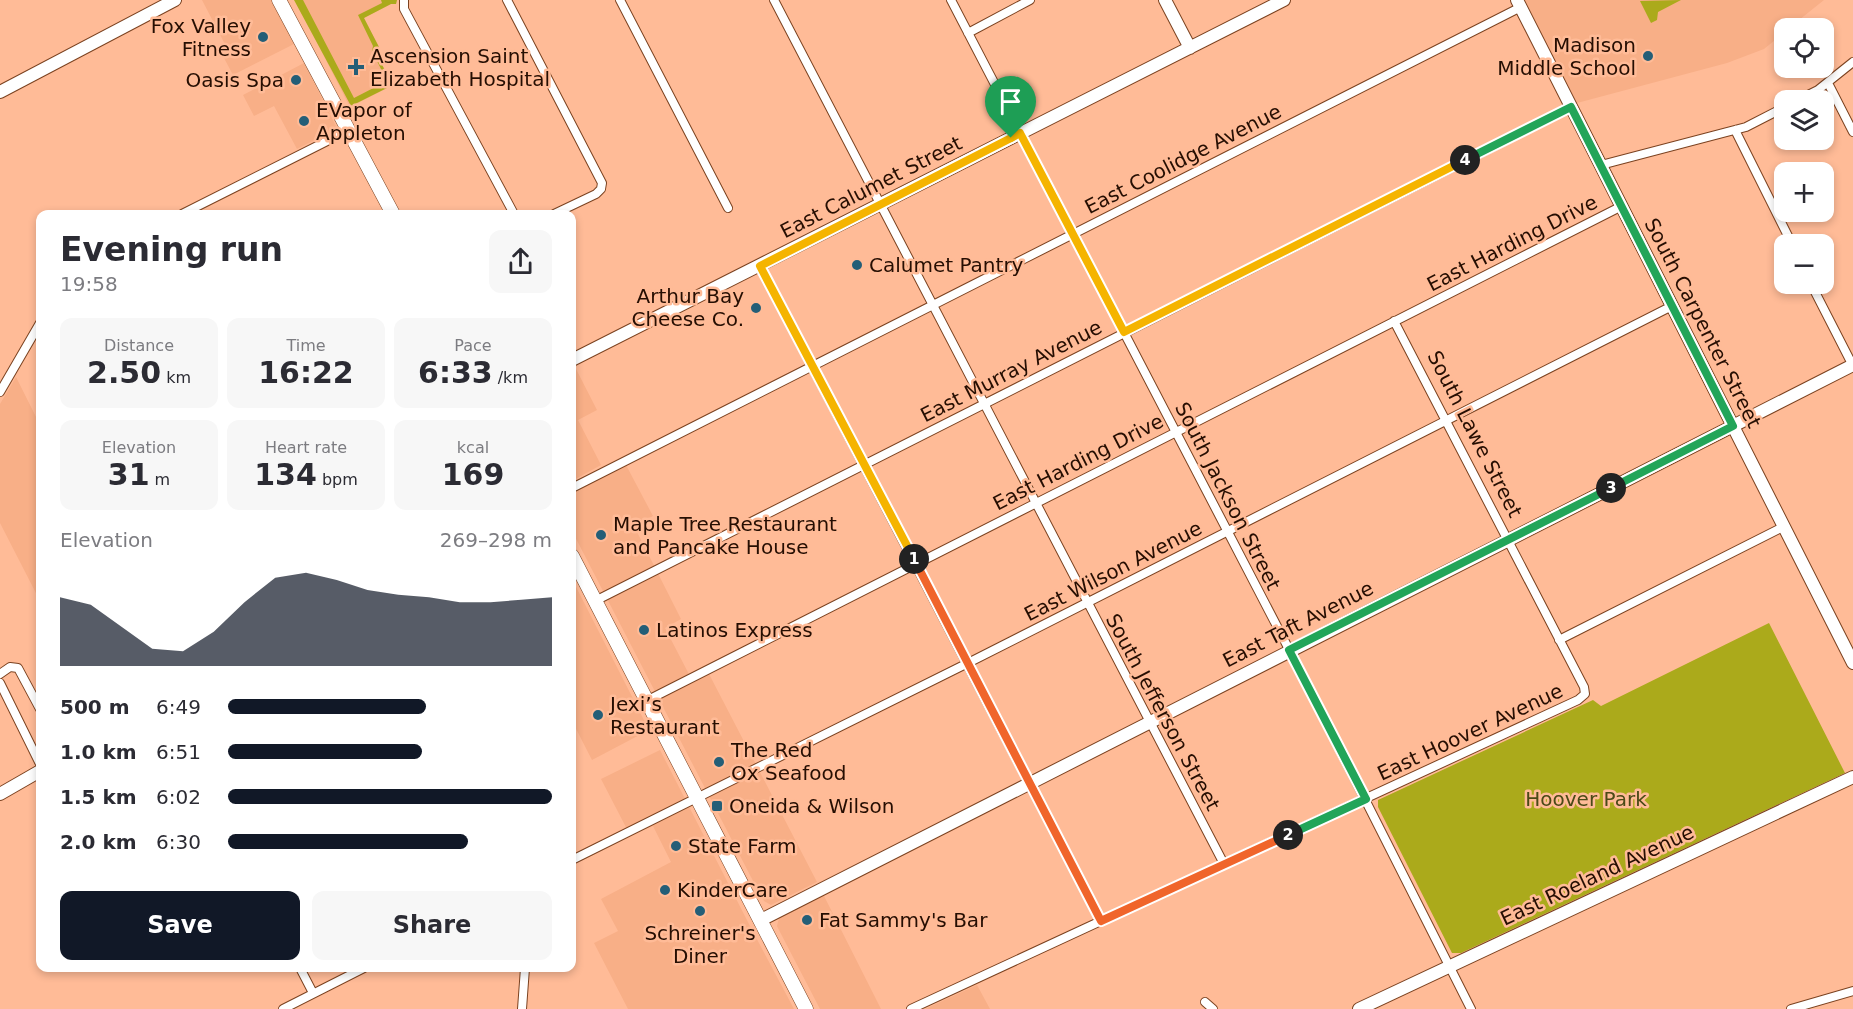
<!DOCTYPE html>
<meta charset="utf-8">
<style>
:root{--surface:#fff;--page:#f7f7f7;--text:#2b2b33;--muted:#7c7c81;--accent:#111827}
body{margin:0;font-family:"DejaVu Sans",sans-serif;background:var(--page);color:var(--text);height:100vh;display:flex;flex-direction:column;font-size:22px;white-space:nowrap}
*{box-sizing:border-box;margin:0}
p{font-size:20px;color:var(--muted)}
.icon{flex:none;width:33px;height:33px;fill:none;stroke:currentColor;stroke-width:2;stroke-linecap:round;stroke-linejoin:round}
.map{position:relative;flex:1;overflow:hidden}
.panel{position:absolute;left:36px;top:210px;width:540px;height:762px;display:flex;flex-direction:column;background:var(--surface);border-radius:12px;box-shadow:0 3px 9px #0003}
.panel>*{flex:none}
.fabs{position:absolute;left:1774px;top:18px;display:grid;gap:12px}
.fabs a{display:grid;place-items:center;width:60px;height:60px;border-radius:12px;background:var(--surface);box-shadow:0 3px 9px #0003;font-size:30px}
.pin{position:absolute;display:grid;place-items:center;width:51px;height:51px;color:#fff;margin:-62px -26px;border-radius:50% 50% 50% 0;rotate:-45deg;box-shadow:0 0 6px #0007}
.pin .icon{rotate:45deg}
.km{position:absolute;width:30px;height:30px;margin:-15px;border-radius:50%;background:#222;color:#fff;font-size:16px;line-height:30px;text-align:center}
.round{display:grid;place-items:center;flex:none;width:63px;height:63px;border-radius:12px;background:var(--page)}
.summary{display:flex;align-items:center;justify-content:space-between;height:102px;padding:0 24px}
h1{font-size:33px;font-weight:700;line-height:45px}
.metrics{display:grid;grid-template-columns:repeat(3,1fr);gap:9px;height:102px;padding:6px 24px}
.metrics div{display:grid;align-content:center;border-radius:12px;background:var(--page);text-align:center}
.metrics b{font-size:30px;font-weight:700}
.metrics small{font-size:16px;font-weight:400}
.metrics p{font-size:16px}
.chart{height:168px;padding:12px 24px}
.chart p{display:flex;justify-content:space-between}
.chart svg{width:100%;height:108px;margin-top:6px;fill:var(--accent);opacity:.7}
.primary-button{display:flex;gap:12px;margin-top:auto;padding:12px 24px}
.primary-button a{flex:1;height:69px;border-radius:12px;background:var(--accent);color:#fff;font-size:24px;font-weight:700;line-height:69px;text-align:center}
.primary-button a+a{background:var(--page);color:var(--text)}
ul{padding:0 24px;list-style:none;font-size:20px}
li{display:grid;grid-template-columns:96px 72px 1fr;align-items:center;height:45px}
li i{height:15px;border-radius:8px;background:var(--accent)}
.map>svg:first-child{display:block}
.built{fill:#f8af87}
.green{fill:#abaa1b}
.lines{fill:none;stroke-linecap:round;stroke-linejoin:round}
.street-casing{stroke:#7b4220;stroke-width:10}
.secondary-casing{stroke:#7b4220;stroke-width:14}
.primary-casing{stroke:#7b4220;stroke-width:15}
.street{stroke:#fff;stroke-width:8}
.secondary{stroke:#fff;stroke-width:12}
.primary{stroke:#fff;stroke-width:14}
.split-1-casing{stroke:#fff;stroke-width:12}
.split-2-casing{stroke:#fff;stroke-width:12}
.split-3-casing{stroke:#fff;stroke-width:12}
.split-4-casing{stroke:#fff;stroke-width:12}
.split-5-casing{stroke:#fff;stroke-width:12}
.split-1{stroke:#f5b400;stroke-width:8}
.split-2{stroke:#f0652b;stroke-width:8}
.split-3{stroke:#22a559;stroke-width:8}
.split-4{stroke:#22a559;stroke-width:8}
.split-5{stroke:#f5b400;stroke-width:8}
.poi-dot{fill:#245e77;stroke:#ffbb97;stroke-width:2}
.labels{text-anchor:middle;stroke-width:5;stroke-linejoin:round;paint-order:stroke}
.poi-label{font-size:20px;fill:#260e02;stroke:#ffbb97;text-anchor:start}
.street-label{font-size:20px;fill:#260e02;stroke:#ffbb97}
.park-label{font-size:20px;fill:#4a4a16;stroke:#ffbb97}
</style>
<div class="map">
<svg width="1853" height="1009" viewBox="0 0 1853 1009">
<rect width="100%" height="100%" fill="#ffbb97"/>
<path class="built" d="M202 0H271L294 44 233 75 224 58 230 54Z
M295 0H397L396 4H391L364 18 379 47 374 50 393 85 350 107Z
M1523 0H1824L1789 28H1785V32L1764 49 1727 63 1577 103Z
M304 63 336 126 333 131 297 149 274 106 254 116 243 95Z
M575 367 597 410 578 420 601 465 572 481V369Z
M16 377 40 425V601L0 523V404Z
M626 465 653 516 634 526 681 619 665 628 693 682 709 674 817 882 771 905 764 901 751 877 572 531V493Z
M572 579 649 730 592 760 572 721Z
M660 750 750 926 794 1009H628L594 943 618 931 601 899 671 862 653 826 630 835 601 779Z
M823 894 881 1009H820L780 932 777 926 779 918Z
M977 985 990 1009H925Z"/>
<path class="green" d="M294 0H303L354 98 387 81 372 51 373 46 358 15 382 3 381 0H397L396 4H391L364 18 379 47 374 50 393 85 351 106Z
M1681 0 1658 12 1657 20 1651 23 1640 1Z
M1769 623 1845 773 1461 953H1452L1378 807V800L1593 700 1601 706Z"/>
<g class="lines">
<defs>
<path id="street" d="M404 0V9L514 214
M507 0 602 183 601 189 596 194 554 214
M620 0 728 208
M774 0 1224 864
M951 0 1294 659 1471 1009
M968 33 1030 0
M1828 83 1853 132
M1798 100 1818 90 1853 62
M1735 130 1792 244
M1601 165 1746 127 1785 107
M182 214 349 130
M760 266 1101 921
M1811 284 1853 366
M0 392 40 323
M572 488 1521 7
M595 601 1571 107
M1559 640 1783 527
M0 674 10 667 18 668 40 709
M0 683 40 764
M646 701 1622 206
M572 860 968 663 1672 306
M300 968 313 993
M1205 1002 1213 1009
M283 1009 364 968
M522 1009 525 968
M911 1009 1578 700 1585 694 1584 687 1394 321
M1791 1009 1853 991"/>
<path id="secondary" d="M1165 0 1190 48
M1517 0 1853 663
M0 92 175 0
M572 360 1284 0
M0 794 40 771
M761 920 1853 365
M1359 1009 1853 777"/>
<path id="primary" d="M279 0 393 214
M572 556 806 1009"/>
</defs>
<use href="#street" class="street-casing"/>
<use href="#secondary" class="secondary-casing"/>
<use href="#primary" class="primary-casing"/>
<use href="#street" class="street"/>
<use href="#secondary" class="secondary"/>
<use href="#primary" class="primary"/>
</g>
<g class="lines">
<defs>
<path id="split-1" d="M914 559 760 266 1011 138"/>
<path id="split-2" d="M914 559 1101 921 1288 835"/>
<path id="split-3" d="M1288 835 1366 799 1289 650 1611 488"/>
<path id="split-4" d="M1465 160 1571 107 1733 426 1611 488"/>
<path id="split-5" d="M1011 138 1020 133 1124 332 1465 160"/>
</defs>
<use href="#split-1" class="split-1-casing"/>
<use href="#split-2" class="split-2-casing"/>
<use href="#split-3" class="split-3-casing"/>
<use href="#split-4" class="split-4-casing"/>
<use href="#split-5" class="split-5-casing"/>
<use href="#split-1" class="split-1"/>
<use href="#split-2" class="split-2"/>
<use href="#split-3" class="split-3"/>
<use href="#split-4" class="split-4"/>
<use href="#split-5" class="split-5"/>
</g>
<g class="poi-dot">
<circle cx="263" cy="37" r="6"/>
<circle cx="1648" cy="56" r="6"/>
<path d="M353 58h6v6h6v6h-6v6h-6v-6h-6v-6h6z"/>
<circle cx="296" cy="80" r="6"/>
<circle cx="304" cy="121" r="6"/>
<circle cx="857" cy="265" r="6"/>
<circle cx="756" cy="308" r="6"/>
<circle cx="601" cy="535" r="6"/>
<circle cx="644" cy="630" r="6"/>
<circle cx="598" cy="715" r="6"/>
<circle cx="719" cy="762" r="6"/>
<rect x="711" y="800" width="12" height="12" rx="3"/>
<circle cx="676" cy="846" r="6"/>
<circle cx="665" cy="890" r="6"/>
<circle cx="700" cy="911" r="6"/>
<circle cx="807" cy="920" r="6"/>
</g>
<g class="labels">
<g class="poi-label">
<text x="251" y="33" text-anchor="end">Fox Valley<tspan x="251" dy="23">Fitness</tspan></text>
<text x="1636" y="52" text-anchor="end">Madison<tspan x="1636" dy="23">Middle School</tspan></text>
<text x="370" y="63">Ascension Saint<tspan x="370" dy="23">Elizabeth Hospital</tspan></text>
<text x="284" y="87" text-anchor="end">Oasis Spa</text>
<text x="316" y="117">EVapor of<tspan x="316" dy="23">Appleton</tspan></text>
<text x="869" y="272">Calumet Pantry</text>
<text x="744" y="303" text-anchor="end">Arthur Bay<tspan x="744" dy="23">Cheese Co.</tspan></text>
<text x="613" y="531">Maple Tree Restaurant<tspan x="613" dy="23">and Pancake House</tspan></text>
<text x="656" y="637">Latinos Express</text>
<text x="610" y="711">Jexi’s<tspan x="610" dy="23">Restaurant</tspan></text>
<text x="731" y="757">The Red<tspan x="731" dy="23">Ox Seafood</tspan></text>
<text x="729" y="813">Oneida &amp; Wilson</text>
<text x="688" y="853">State Farm</text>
<text x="677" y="897">KinderCare</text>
<text x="819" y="927">Fat Sammy's Bar</text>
<text x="700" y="940" text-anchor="middle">Schreiner's<tspan x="700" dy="23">Diner</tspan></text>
</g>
<g class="street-label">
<text transform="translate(1183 159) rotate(-27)" y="7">East Coolidge Avenue</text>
<text transform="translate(871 187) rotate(-27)" y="7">East Calumet Street</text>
<text transform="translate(1512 243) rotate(-27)" y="7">East Harding Drive</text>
<text transform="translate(1703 323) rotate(63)" y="7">South Carpenter Street</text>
<text transform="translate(1011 371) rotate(-27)" y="7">East Murray Avenue</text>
<text transform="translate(1475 434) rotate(63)" y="7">South Lawe Street</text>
<text transform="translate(1078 462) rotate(-27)" y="7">East Harding Drive</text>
<text transform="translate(1228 496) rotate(63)" y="7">South Jackson Street</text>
<text transform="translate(1113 571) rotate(-27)" y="7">East Wilson Avenue</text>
<text transform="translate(1298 624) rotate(-27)" y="7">East Taft Avenue</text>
<text transform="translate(1163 712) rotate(62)" y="7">South Jefferson Street</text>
<text transform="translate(1470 732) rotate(-25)" y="7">East Hoover Avenue</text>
<text transform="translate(1597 875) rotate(-25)" y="7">East Roeland Avenue</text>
</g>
<g class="park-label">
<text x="1586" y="806">Hoover Park</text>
</g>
</g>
</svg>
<div class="fabs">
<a><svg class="icon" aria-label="locate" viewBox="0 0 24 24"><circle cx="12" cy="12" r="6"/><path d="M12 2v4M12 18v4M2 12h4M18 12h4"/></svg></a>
<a><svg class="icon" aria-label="layers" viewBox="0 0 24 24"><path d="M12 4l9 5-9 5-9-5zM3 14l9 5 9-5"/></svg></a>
<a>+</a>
<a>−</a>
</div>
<div class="pin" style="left:1011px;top:138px;background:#1e9e55"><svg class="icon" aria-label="arrive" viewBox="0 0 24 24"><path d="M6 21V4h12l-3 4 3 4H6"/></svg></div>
<b class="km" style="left:914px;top:559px">1</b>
<b class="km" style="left:1288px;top:835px">2</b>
<b class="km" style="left:1611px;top:488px">3</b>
<b class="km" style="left:1465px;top:160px">4</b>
<section class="panel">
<div class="summary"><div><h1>Evening run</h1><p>19:58</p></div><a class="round"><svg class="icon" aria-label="share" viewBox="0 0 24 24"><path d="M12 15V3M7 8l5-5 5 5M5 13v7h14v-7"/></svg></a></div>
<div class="metrics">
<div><p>Distance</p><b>2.50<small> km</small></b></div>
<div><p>Time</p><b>16:22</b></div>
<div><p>Pace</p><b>6:33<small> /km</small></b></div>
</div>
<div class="metrics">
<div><p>Elevation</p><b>31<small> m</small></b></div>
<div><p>Heart rate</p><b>134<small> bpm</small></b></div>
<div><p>kcal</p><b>169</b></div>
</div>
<div class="chart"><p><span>Elevation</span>269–298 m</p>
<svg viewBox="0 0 160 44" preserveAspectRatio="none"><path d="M0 44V16L10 19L20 28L30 37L40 38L50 30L60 18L70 8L80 6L90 9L100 13L110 15L120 16L130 18L140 18L150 17L160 16V44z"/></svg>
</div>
<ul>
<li><b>500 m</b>6:49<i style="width:61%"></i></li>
<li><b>1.0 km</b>6:51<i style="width:60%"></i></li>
<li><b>1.5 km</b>6:02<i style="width:100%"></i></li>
<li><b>2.0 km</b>6:30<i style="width:74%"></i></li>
</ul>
<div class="primary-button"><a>Save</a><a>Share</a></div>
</section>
</div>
